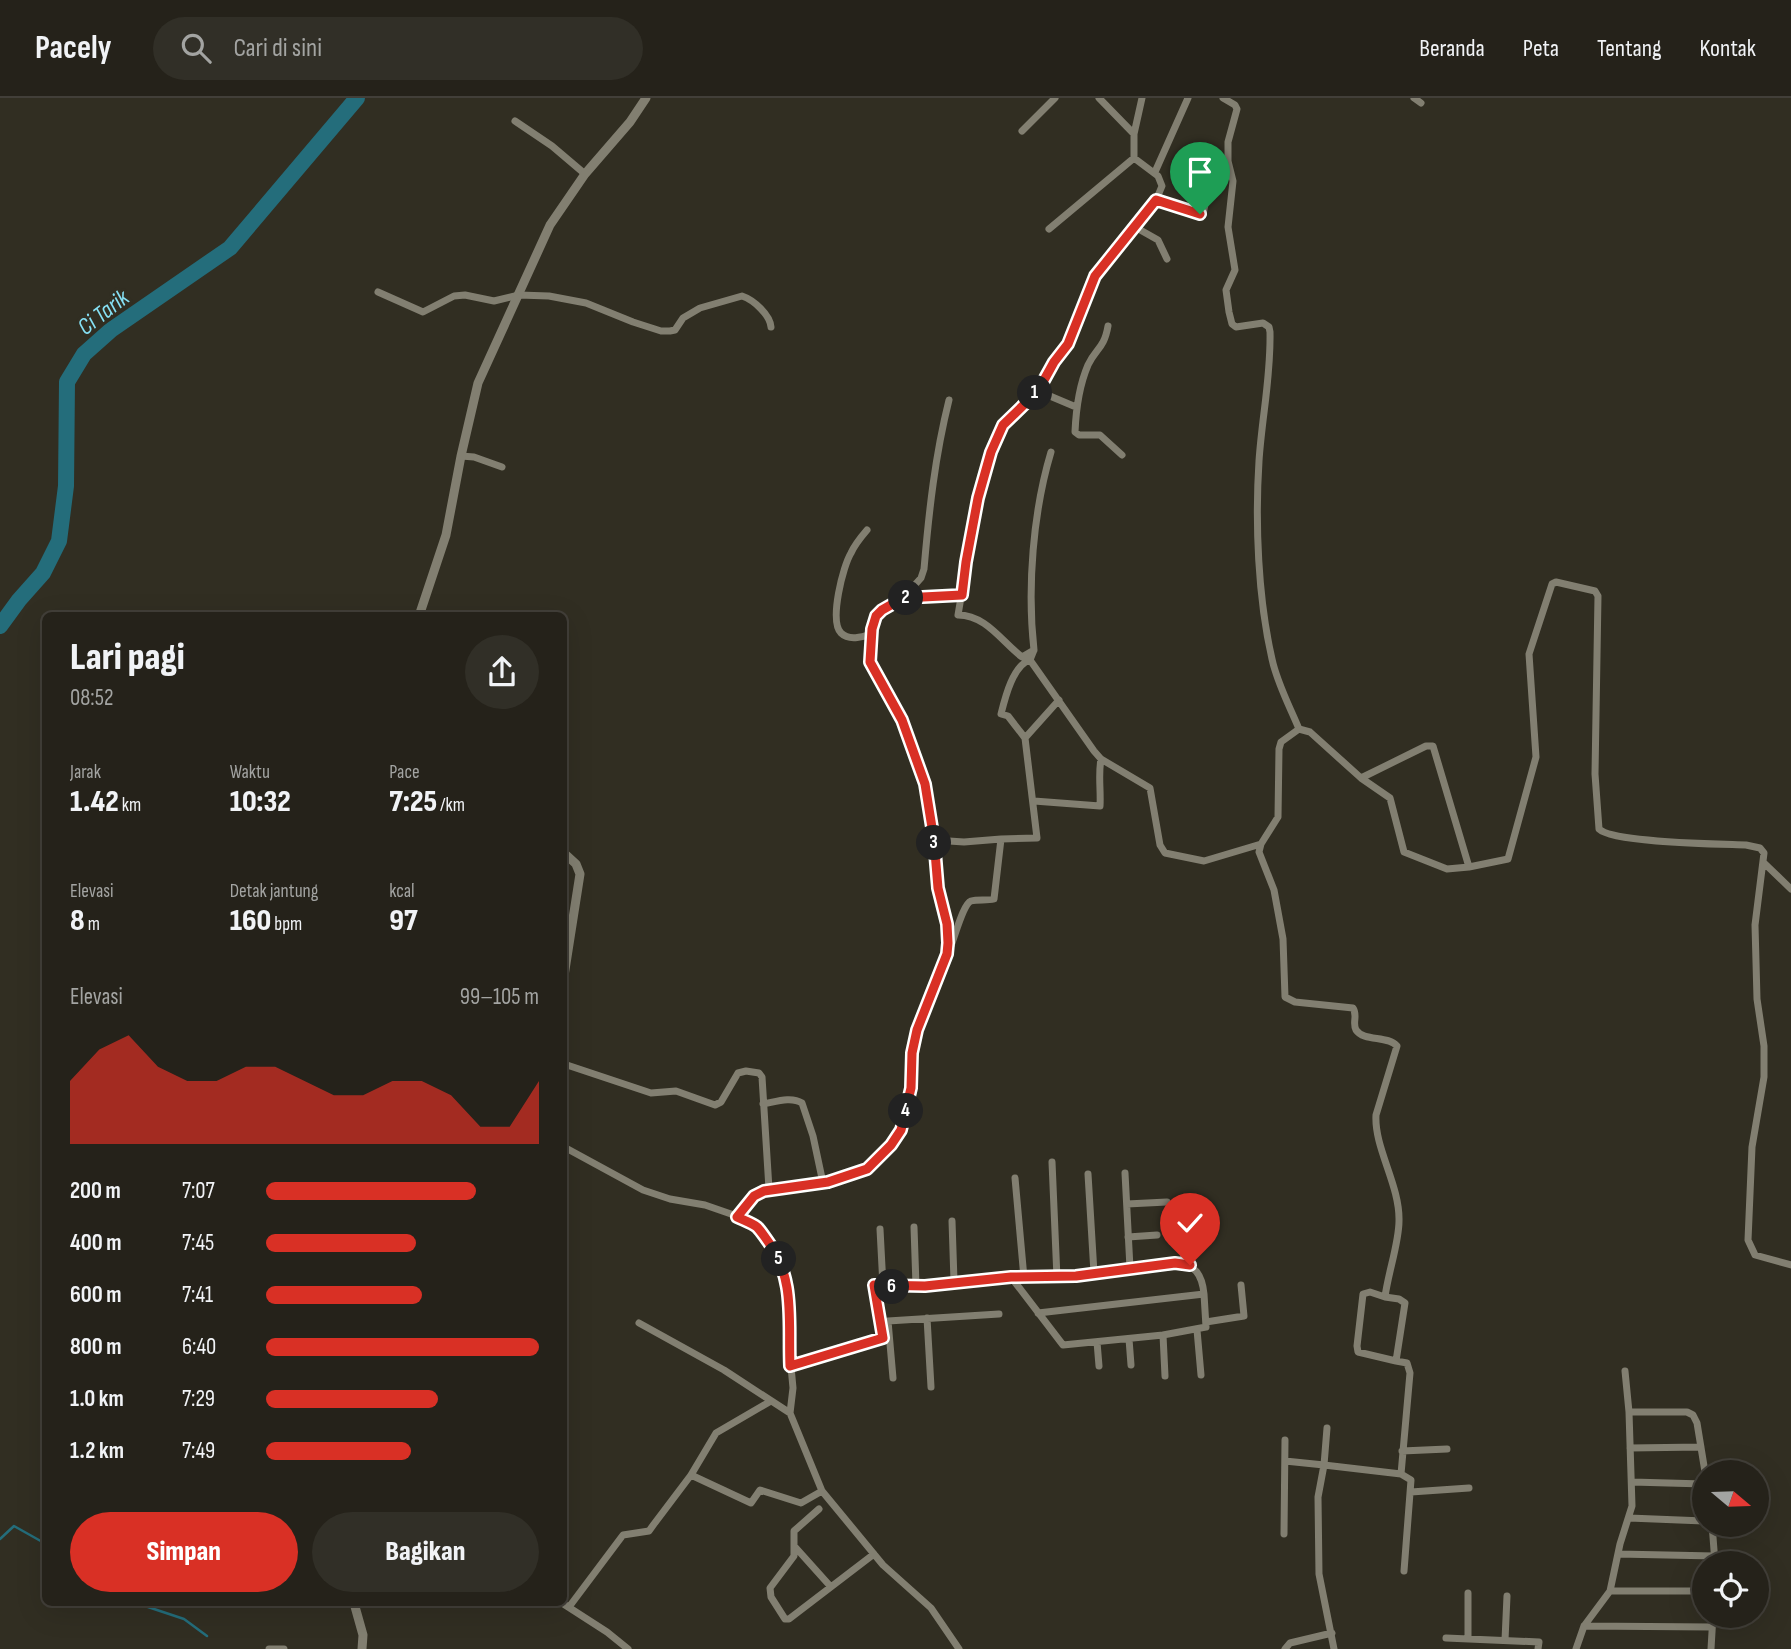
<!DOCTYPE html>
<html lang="id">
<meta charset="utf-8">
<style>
:root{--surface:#25221a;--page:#312f27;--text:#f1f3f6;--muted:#a3a4a2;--line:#423f39;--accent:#d93025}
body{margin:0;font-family:"Sofia Sans Condensed",sans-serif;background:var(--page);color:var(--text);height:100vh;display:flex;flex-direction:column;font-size:26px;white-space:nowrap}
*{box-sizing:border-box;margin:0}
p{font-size:23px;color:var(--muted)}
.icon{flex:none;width:38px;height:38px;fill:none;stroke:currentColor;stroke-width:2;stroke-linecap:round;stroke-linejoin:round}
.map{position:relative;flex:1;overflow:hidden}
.panel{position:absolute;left:42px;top:514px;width:525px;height:994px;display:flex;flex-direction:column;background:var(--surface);border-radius:10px;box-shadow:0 7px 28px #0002,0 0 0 2px var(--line)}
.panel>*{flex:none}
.needle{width:46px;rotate:109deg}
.controls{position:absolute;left:1692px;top:1362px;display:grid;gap:14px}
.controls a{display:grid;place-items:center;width:77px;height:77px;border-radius:50%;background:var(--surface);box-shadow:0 7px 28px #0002,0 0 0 2px var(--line);font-size:35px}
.pin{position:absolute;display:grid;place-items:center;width:60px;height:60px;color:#fff;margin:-72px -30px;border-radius:50% 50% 50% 0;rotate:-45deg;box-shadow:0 0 7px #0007}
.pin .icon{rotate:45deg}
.km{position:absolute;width:35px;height:35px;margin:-18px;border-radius:50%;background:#222;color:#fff;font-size:19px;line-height:35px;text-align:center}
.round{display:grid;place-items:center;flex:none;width:74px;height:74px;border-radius:37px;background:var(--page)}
.summary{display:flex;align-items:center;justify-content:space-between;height:119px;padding:0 28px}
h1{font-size:38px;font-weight:800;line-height:52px}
.metrics{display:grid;grid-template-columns:repeat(3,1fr);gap:10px;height:119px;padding:7px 28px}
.metrics div{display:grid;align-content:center}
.metrics b{font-size:30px;font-weight:800}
.metrics small{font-size:19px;font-weight:400}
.metrics p{font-size:19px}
.chart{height:196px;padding:14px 28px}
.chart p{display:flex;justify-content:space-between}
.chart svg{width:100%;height:126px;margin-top:7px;fill:var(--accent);opacity:.7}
.button{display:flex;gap:14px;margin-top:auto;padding:14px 28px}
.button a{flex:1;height:80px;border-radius:42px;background:var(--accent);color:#fff;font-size:28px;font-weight:800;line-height:80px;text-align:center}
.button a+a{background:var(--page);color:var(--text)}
ul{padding:0 28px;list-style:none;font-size:23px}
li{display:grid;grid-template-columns:112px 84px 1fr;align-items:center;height:52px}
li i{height:18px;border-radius:9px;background:var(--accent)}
header{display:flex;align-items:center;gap:42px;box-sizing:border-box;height:98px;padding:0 35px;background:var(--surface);border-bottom:2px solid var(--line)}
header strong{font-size:33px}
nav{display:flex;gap:38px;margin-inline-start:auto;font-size:24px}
.search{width:490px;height:63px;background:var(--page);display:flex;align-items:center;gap:18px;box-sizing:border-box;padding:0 24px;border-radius:38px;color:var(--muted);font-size:26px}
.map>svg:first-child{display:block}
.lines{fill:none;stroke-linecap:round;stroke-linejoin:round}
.stream{stroke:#246d7b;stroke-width:2.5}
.river{stroke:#246d7b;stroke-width:16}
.minor{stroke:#827f71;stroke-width:7}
.tertiary{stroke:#827f71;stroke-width:9}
.route-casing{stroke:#fff;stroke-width:14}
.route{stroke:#d93025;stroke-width:9}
.labels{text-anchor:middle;stroke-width:6;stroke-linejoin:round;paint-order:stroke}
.water-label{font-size:24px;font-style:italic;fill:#86e1f5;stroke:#312e22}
</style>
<header>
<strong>Pacely</strong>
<div class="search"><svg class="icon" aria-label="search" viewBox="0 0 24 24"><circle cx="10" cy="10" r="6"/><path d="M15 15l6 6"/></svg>Cari di sini</div>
<nav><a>Beranda</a><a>Peta</a><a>Tentang</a><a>Kontak</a></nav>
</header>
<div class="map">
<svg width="1791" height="1551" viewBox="0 0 1791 1551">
<rect width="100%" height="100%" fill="#312e22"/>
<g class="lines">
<path class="stream" d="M0 1441 14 1428 46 1446
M146 1505 148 1509 184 1521 207 1538"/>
<path class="river" d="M0 528 19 502 43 475 59 443 66 388 67 284 84 256 111 232 230 150 357 0"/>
<path class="minor" d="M1223 0 1235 7 1237 11 1228 44V63L1233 83 1228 129 1235 172 1226 192 1229 214 1232 226 1236 229 1263 225 1269 229 1270 234C1271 279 1262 318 1259 363 1255 425 1258 500 1272 561 1277 585 1290 609 1299 631L1281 644 1279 651 1278 719 1261 746
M1414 0 1421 5
M515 23 552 48 585 76
M1022 33 1055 0
M1134 36 1142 0
M1134 60 1158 78 1162 88 1154 107 1095 178 1068 246 1054 264 1038 293 1003 327 991 354 978 399 958 517C986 517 1002 544 1022 559L1034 552 1030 562 1094 653 1101 661 1150 690 1160 747 1165 755 1204 763 1261 746 1259 754 1274 792 1283 841 1285 899 1295 904 1353 910C1358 917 1352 925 1356 932 1364 944 1388 937 1397 948L1376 1017C1374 1050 1400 1087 1399 1123 1399 1145 1388 1175 1385 1199L1399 1201 1405 1205 1396 1263 1407 1265 1410 1275 1401 1376 1324 1367 1318 1399 1319 1476 1334 1551
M1155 74 1188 0
M1156 102 1178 110 1203 116 1208 92
M1135 129 1158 142 1167 161
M1049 131 1134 60V36L1099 0
M378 194 423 214 454 198 465 197 494 203 519 197 549 198 586 205 633 224 661 233H670L675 232 683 220 700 210 742 198C754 202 770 217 771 229
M1108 228C1104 251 1096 250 1088 267 1079 288 1076 311 1075 334L1079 337H1100L1122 357
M1038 293 1076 309
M461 358 474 359 502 369
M867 432C861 439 855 446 851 455 843 468 829 523 841 535 849 543 862 539 872 536
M903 500 921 480 924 471C929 413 935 358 949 302
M1034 552C1027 490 1033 414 1051 354
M1299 631 1310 634 1361 680 1390 700 1404 754 1447 771 1469 769
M1025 640 1059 602
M1361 680 1426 648H1433L1469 769 1508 761 1536 659 1529 556 1552 486 1556 484 1595 493 1598 498 1595 676 1599 731C1613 745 1721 746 1746 747L1760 750 1764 755 1755 827 1757 901 1764 948V979L1752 1049 1748 1142 1755 1157 1791 1167
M1034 703 1100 708C1101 692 1098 677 1101 661
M934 742 964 744 1001 741
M1764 765 1791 791
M950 850C955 839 963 806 971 803 978 801 987 803 994 801L1001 741 1037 740 1025 640 1008 618 1001 616C1005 600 1013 567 1030 562
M564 966 651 995 676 993 715 1007 721 1004 738 975 746 973 759 975 762 979 769 1091
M763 1006C775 1004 791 998 802 1005L813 1038 823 1085
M564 1049 643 1092 670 1101 705 1107 731 1116 757 1129 776 1154 787 1181 791 1231 790 1258 793 1290 790 1315 822 1393 883 1467 931 1510 959 1551
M1052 1064 1057 1180
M1125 1075 1130 1170
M1088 1076 1094 1175
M1015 1080 1024 1180
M1127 1106 1167 1104
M737 1119C743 1113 748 1104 754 1098 776 1080 836 1091 867 1071 920 1036 903 986 916 935 923 908 937 882 947 856 950 831 940 811 938 787 931 729 927 681 904 626 896 607 875 583 870 565 868 557 872 524 876 517 892 494 938 498 962 497
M952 1123 954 1183 1011 1179 1063 1247 1163 1237
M914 1129 916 1188
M880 1131 883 1188
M1183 1136 1184 1166
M1128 1139 1157 1137
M1011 1179 1076 1178 1175 1165C1195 1166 1202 1176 1204 1196L1038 1215
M1385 1199 1370 1194 1363 1196 1357 1248 1358 1254 1396 1263
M927 1220 931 1289
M1206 1224 1244 1218 1241 1187
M639 1225 724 1272 790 1315
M1197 1232 1201 1277
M883 1240 874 1187 925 1188 954 1183
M1129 1241 1131 1267
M1097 1244 1099 1268
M790 1268 887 1239
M1165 1278 1163 1237 1206 1229 1204 1196
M893 1280 888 1223 999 1216
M1629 1314H1687L1693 1317 1697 1325 1705 1374
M1630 1350 1701 1349
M1402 1353 1447 1351
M1285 1363 1324 1367 1327 1330
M1401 1376 1411 1382 1404 1473
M691 1377 751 1405 760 1392 801 1405 822 1393
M1632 1384 1704 1386
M1411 1394 1469 1390
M819 1411 794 1433V1458L770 1490 771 1499 785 1521H789L874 1456
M1629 1420 1704 1423
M1712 1426 1715 1465
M1284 1436 1285 1342
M796 1450 831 1489
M1618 1456 1715 1458
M1610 1493H1704
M562 1505 607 1534 628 1551
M569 1509 623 1437 649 1433 654 1426 691 1377 716 1335 771 1303
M1584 1528 1712 1529
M1446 1540 1539 1544 1538 1551
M1468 1541V1495
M1505 1542 1507 1498
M269 1551H284
M1285 1551 1290 1545 1332 1535
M1576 1551 1584 1528 1610 1493 1620 1446 1632 1408 1629 1314 1625 1273
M1711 1551 1713 1517"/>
<path class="tertiary" d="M419 518 446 437 461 358 478 285 550 127 585 76 630 24 646 0
M564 755 576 766 580 776 564 878
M354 1505 363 1537 362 1551"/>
</g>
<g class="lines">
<defs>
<path id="route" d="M1190 1167 1175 1165 1076 1178 1011 1179 925 1188 874 1187 883 1240 790 1268C788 1224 796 1180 767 1142 764 1138 761 1133 757 1129 752 1125 743 1122 737 1119L754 1098 764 1093 828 1084 867 1071 891 1047 901 1032 911 990 912 955 917 932 947 856 948 845 947 826 938 790 934 742 925 686 902 622 870 564 872 531 876 518 882 512 903 500 962 497 966 464 978 400 991 354 1003 327 1038 293 1054 264 1068 246 1095 178 1156 102 1200 116"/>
</defs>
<use href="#route" class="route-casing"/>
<use href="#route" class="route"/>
</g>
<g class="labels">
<g class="water-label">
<text transform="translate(103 214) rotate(-38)" y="8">Ci Tarik</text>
</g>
</g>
</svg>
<div class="controls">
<a><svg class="needle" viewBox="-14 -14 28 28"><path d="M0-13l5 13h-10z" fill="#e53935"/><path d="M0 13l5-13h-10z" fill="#a3a4a2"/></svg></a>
<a><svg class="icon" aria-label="locate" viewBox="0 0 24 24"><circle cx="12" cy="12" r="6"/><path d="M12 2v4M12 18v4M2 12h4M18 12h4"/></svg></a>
</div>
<div class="pin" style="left:1200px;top:116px;background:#1e9e55"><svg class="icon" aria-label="arrive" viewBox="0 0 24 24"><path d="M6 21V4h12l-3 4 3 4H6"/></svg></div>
<div class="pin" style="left:1190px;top:1167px;background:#d93025"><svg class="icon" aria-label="check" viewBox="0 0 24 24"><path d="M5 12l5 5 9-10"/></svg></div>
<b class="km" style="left:1035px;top:295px">1</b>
<b class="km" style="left:906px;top:500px">2</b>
<b class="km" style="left:934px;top:745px">3</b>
<b class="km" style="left:906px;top:1013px">4</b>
<b class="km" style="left:779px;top:1161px">5</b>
<b class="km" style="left:892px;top:1189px">6</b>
<section class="panel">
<div class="summary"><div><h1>Lari pagi</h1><p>08:52</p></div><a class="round"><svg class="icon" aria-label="share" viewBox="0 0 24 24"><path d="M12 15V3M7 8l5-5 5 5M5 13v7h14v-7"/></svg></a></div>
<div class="metrics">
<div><p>Jarak</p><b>1.42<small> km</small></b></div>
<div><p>Waktu</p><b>10:32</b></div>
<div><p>Pace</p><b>7:25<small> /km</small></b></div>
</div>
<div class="metrics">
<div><p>Elevasi</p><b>8<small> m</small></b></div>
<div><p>Detak jantung</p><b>160<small> bpm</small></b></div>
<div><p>kcal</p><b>97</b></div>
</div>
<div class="chart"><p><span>Elevasi</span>99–105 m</p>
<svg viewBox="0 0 160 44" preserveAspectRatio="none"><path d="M0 44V22L10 11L20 6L30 17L40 22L50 22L60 17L70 17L80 22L90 27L100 27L110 22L120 22L130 27L140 38L150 38L160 22V44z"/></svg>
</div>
<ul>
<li><b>200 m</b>7:07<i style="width:77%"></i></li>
<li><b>400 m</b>7:45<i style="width:55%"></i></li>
<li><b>600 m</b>7:41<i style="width:57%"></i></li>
<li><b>800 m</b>6:40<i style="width:100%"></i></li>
<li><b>1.0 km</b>7:29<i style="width:63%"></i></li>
<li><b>1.2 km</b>7:49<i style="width:53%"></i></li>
</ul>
<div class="button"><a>Simpan</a><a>Bagikan</a></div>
</section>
</div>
